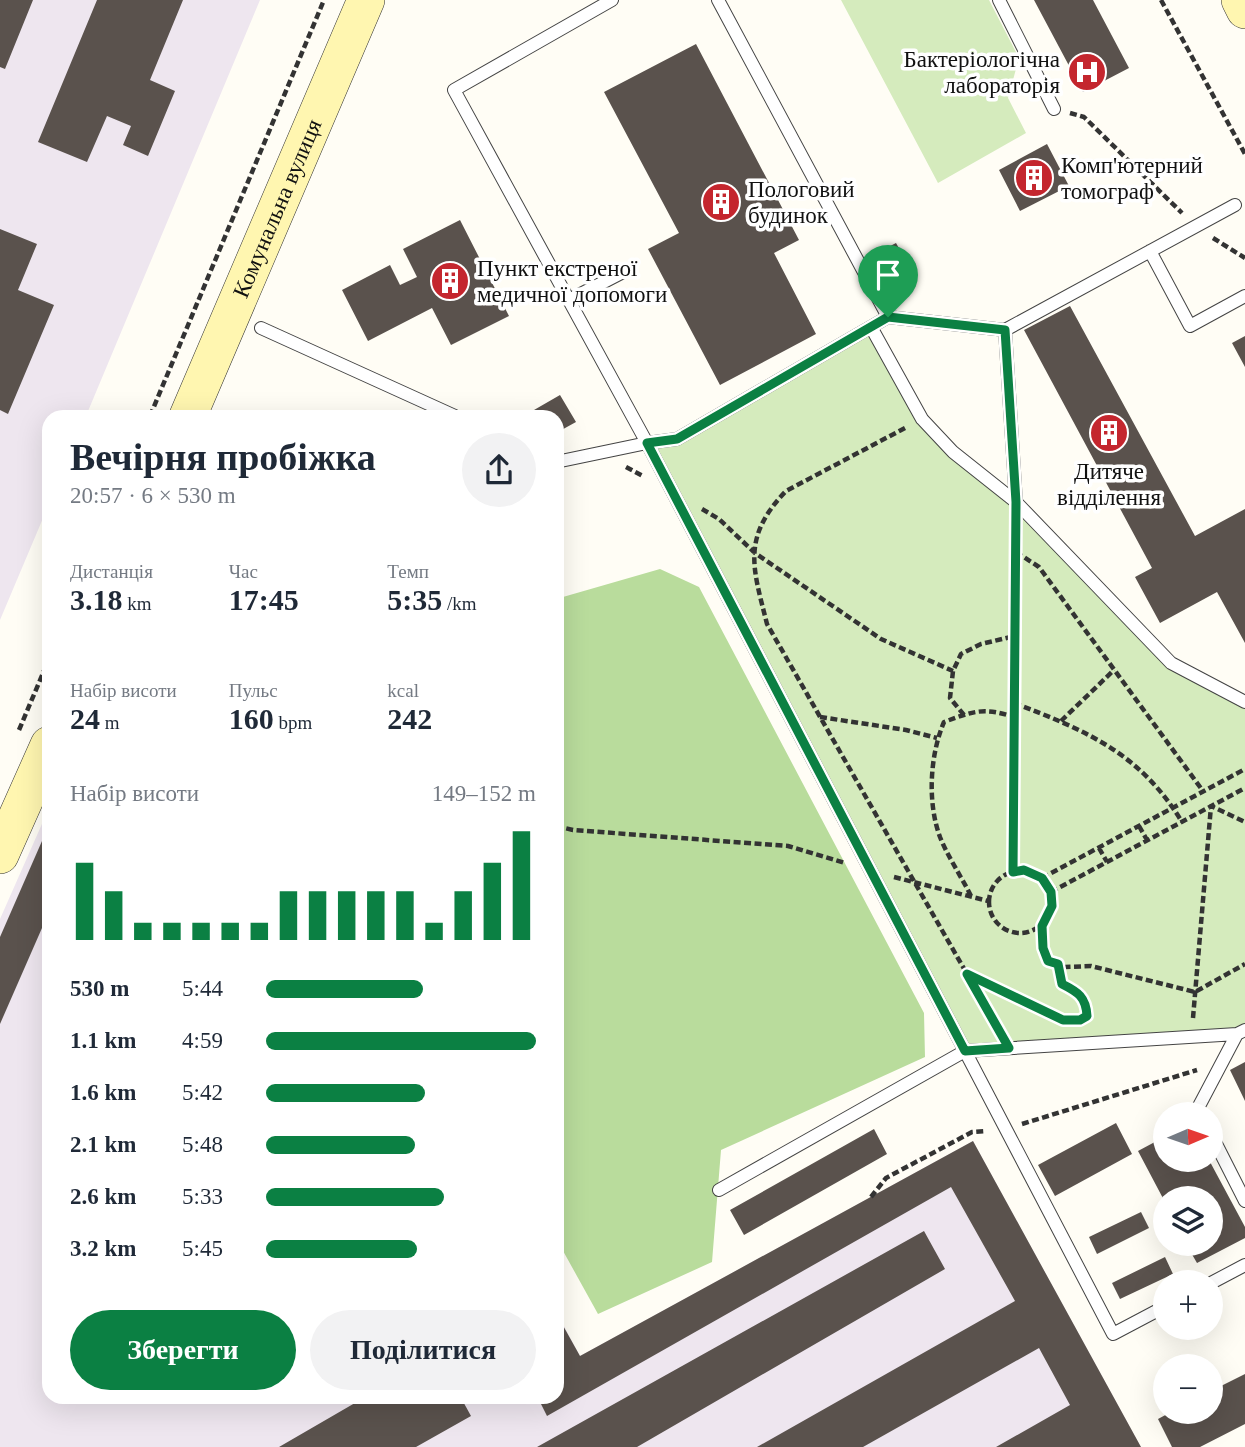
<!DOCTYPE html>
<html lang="uk">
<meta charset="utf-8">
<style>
:root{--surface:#fff;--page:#f2f2f3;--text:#1f2937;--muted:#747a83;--accent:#0b8043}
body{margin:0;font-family:"Times New Roman",serif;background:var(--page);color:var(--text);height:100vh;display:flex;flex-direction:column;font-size:26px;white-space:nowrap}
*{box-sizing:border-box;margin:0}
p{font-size:23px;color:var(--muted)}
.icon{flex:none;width:38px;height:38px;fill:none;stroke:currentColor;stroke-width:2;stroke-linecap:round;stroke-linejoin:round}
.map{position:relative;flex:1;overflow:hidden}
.side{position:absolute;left:42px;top:410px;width:522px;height:994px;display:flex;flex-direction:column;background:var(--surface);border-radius:21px;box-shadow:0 7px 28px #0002}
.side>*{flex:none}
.needle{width:46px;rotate:88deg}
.buttons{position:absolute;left:1153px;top:1102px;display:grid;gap:14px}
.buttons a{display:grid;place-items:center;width:70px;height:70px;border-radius:50%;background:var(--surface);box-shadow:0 7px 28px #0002;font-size:35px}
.pin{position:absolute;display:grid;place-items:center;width:60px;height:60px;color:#fff;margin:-72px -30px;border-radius:50% 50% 50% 0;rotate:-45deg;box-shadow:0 0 7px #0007}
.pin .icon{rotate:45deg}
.round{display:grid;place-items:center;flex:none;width:74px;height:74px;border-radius:37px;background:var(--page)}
.head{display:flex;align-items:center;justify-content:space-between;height:119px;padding:0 28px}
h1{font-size:38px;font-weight:600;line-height:52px}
.stats{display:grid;grid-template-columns:repeat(3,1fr);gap:10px;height:119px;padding:7px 28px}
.stats div{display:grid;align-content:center}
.stats b{font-size:30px;font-weight:600}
.stats small{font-size:19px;font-weight:400}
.stats p{font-size:19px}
.chart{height:196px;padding:14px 28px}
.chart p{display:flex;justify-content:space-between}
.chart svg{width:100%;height:126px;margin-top:7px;stroke:var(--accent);stroke-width:6}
.cta{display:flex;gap:14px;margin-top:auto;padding:14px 28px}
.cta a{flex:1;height:80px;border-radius:42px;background:var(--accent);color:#fff;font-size:28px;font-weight:600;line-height:80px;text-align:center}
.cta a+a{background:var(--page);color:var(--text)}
ul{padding:0 28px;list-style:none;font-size:23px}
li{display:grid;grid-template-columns:112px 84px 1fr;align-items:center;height:52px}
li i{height:18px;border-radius:9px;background:var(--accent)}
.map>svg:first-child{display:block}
.industrial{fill:#eee6ef}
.green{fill:#d5ebbd}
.forest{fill:#b9dc9c}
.building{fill:#5a524d}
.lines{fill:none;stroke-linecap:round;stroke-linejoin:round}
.lane-casing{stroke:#444;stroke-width:14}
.secondary-casing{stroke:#333;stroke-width:38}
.path{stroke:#333;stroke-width:4.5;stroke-dasharray:7 3.5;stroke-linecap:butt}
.lane{stroke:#fff;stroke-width:12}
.secondary{stroke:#fff6b0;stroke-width:37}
.route-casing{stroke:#fff;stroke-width:14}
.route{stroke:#0b8043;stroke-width:9}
.labels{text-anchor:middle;stroke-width:7;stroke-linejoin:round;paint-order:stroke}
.poi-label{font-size:23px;fill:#111;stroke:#fff;text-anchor:start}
.street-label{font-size:23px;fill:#111;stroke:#fff}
</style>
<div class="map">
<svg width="1245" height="1447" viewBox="0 0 1245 1447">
<rect width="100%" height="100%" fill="#fffdf5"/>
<path class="industrial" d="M0 0H260L86 416H49V504L0 620Z
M49 808V1396H556L557 1313 580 1356 973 1141 1141 1447H0V919Z"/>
<path class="green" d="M841 0H989L1019 58 1008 98 1026 133 938 183Z
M871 327 922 419 1016 502 1171 663 1245 702V1030L965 1051 647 443 677 439Z"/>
<path class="forest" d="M660 569 699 587 924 1013 925 1057 721 1150 712 1262 598 1314 557 1240 556 599Z"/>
<path class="building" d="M0 0H33L5 69 0 67Z
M97 0H183L150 80 175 91 148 156 123 145 131 126 107 116 87 162 38 142Z
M1034 0H1093L1129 68 1083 92Z
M696 44 799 240 774 253 816 334 720 385 648 249 679 233 604 92Z
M1047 144 1069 186 1020 211 999 170Z
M460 220 509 316 451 345 432 308 368 341 342 290 390 265 400 285 417 277 403 249Z
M0 229 37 244 18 290 54 305 8 414 0 410Z
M896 243 914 275 894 287 875 254Z
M1070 306 1195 536 1245 509V643L1217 592 1160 623 1135 577 1152 568 1024 330Z
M1245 336V367L1232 343Z
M560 395 576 422 556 433V416H538L534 410Z
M49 825V912L0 1024V937Z
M1245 1062V1101L1230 1070Z
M1116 1123 1132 1154 1055 1196 1038 1165Z
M874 1129 887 1154 744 1235 730 1210Z
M1166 1136V1160H1209L1245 1227V1238L1197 1263 1186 1244H1211V1199H1166V1204L1138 1151Z
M973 1141 1141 1447H996L1070 1405 1039 1348 863 1447H757L1015 1301 951 1187 547 1416 537 1396H556V1313L580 1356Z
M1141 1212 1149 1228 1097 1254 1089 1237Z
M924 1231 945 1269 637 1447H537Z
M1165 1257 1173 1274 1120 1299 1112 1283Z
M1245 1374V1424L1200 1447H1172L1158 1419 1171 1412H1211V1391Z
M367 1396H460L471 1416 416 1447H279Z"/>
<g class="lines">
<defs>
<path id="lane" d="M612 0 454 90 647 443 1113 1334 1166 1306
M999 0 1054 109
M1150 251 1190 326 1245 296
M569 300 629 269
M888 317 1005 330
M871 327 922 419 953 452 1016 502 1171 663 1245 702
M261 328 455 416
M556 462 647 443 677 439 888 317 718 0
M1016 502 1005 330 1235 205
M1201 1115 1198 1108 1237 1034
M1211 1134 1245 1201
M719 1190 965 1051 1237 1034 1245 1030
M1211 1283 1245 1265"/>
<g id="secondary">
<path d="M1240 0 1245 10"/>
<path id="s1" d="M188 416 366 0"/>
<path d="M0 855 49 745"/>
</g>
</defs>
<use href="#lane" class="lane-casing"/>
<use href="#secondary" class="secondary-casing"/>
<path class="path" d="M1161 0 1245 154
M1070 113 1084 117 1182 213
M1213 238 1245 258
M150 416 324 0
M905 428 786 491C741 538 753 568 767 624L999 1030
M626 467 643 476
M702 509 719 519 755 553 881 639 953 671
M1016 552 1039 567 1203 791
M1014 703C1087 731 1140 753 1182 822
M964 715 950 698 953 671 961 654 981 644 1015 636
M820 717 906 730 937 738
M1061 721 1114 670
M19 730 49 659
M556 826 573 830 788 846 845 863
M1139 826 1147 840
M1099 848 1107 862
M989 902a31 31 0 1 1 62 0a31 31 0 1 1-62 0Z
M1013 872 1016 527
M894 877 988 901
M1042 878 1245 769
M1051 892 1245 788
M971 896C961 876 948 857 940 837 927 802 930 755 944 722 974 711 983 707 1014 717
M1042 926 1043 948 1048 961 1065 967 1091 966 1195 992 1245 964
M968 975 1064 1020H1080L1087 1016C1086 997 1078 992 1062 984L1058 965
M1193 1018 1211 806 1245 822
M1022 1124 1197 1070
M871 1197 886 1178 972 1132 986 1131"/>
<use href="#lane" class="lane"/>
<use href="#secondary" class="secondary"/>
</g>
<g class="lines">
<defs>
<path id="route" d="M888 317 1005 330 1016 502 1013 872 1024 870 1042 878 1051 892 1052 906 1042 926 1043 948 1048 961 1058 964 1062 984C1078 992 1086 997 1087 1016L1080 1020H1063L967 974 1009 1048 965 1051 647 443 677 439Z"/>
</defs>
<use href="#route" class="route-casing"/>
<use href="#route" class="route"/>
</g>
<defs>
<symbol id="hospital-disc" viewBox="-11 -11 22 22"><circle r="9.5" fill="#c4262e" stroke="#fff"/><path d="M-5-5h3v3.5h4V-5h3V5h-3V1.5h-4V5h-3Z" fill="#fff"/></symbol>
<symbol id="building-disc" viewBox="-11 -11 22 22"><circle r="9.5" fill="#c4262e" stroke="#fff"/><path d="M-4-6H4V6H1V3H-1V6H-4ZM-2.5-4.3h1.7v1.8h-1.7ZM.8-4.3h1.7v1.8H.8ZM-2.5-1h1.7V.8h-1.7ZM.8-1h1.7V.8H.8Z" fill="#fff"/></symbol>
</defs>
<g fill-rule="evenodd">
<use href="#hospital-disc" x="1065" y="50" width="44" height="44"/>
<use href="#building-disc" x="1012" y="156" width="44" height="44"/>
<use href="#building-disc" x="699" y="180" width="44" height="44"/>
<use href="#building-disc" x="428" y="259" width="44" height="44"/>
<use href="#building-disc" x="1087" y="411" width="44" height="44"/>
</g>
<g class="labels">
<g class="poi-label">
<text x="1060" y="67" text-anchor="end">Бактеріологічна<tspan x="1060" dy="26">лабораторія</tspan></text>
<text x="1061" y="173">Комп'ютерний<tspan x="1061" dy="26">томограф</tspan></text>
<text x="748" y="197">Пологовий<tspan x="748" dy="26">будинок</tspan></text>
<text x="477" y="276">Пункт екстреної<tspan x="477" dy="26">медичної допомоги</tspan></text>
<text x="1109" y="479" text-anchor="middle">Дитяче<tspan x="1109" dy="26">відділення</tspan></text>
</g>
<g class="street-label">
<text dy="8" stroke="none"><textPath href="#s1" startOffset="226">Комунальна вулиця</textPath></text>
</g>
</g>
</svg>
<div class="buttons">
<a><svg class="needle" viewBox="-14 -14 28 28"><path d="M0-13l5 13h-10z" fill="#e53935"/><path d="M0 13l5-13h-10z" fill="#747a83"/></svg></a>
<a><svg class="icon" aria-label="layers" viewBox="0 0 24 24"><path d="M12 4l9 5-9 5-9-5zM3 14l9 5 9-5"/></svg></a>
<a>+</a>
<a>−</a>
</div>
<div class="pin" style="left:888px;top:317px;background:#1e9e55"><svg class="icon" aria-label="arrive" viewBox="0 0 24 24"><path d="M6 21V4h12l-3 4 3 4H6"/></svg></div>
<section class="side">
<div class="head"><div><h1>Вечірня пробіжка</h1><p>20:57 · 6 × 530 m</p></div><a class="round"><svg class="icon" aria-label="share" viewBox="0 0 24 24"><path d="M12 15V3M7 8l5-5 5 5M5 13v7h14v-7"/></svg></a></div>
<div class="stats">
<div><p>Дистанція</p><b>3.18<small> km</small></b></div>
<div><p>Час</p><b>17:45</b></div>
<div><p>Темп</p><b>5:35<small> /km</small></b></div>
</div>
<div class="stats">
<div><p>Набір висоти</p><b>24<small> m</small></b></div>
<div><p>Пульс</p><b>160<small> bpm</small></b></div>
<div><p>kcal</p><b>242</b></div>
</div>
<div class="chart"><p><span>Набір висоти</span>149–152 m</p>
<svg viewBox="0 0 160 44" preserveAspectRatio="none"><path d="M5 44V17M15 44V27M25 44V38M35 44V38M45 44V38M55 44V38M65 44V38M75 44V27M85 44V27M95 44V27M105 44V27M115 44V27M125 44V38M135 44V27M145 44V17M155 44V6"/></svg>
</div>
<ul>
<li><b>530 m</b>5:44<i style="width:58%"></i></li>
<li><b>1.1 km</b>4:59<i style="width:100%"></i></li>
<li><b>1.6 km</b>5:42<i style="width:59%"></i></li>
<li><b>2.1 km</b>5:48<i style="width:55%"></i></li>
<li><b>2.6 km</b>5:33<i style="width:66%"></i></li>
<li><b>3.2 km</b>5:45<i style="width:56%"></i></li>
</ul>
<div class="cta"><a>Зберегти</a><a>Поділитися</a></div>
</section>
</div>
